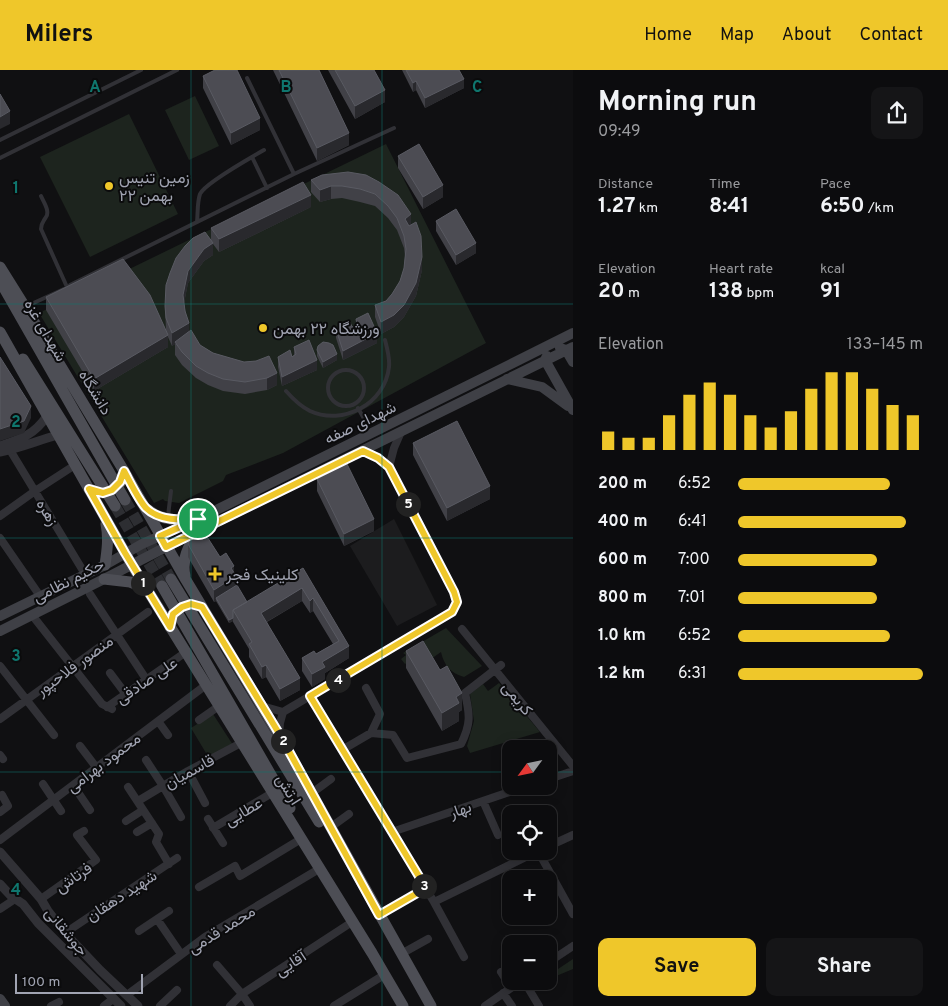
<!DOCTYPE html>
<meta charset="utf-8">
<style>
:root{--surface:#0c0c0e;--page:#151517;--text:#f1f3f6;--muted:#9a9b9e;--line:#2c2c2e;--accent:#efc72a}
body{margin:0;font-family:Overpass,Vazirmatn,sans-serif;background:var(--page);color:var(--text);height:100vh;display:flex;flex-direction:column;font-size:19px;white-space:nowrap}
*{box-sizing:border-box;margin:0}
p{font-size:16px;color:var(--muted)}
.icon{flex:none;width:28px;height:28px;fill:none;stroke:currentColor;stroke-width:2;stroke-linecap:round;stroke-linejoin:round}
.map{position:relative;flex:1;overflow:hidden}
.drawer{display:flex;flex-direction:column;background:var(--surface);width:375px}
.drawer>*{flex:none}
.needle{width:32px;rotate:237deg}
.tools{position:absolute;left:502px;top:670px;display:grid;gap:10px}
.tools a{display:grid;place-items:center;width:55px;height:55px;border-radius:10px;background:var(--surface);box-shadow:0 2px 12px #0003,0 0 0 1px var(--line);font-size:25px}
.scale{position:absolute;left:15px;bottom:12px;width:128px;box-sizing:border-box;padding-left:5px;border:2px solid #a1a4b2;border-top:0;font-size:14px;line-height:18px;white-space:nowrap;color:#a1a4b2;-webkit-text-stroke:4px #0b0b0c;paint-order:stroke}
.pin{position:absolute;display:grid;place-items:center;width:42px;height:42px;color:#fff;margin:-21px;border:2px solid #fff;border-radius:50%;box-shadow:0 1px 5px #0007}
.km{position:absolute;width:25px;height:25px;margin:-12px;border-radius:50%;background:#222;color:#fff;font-size:14px;line-height:25px;text-align:center}
.round{display:grid;place-items:center;flex:none;width:52px;height:52px;border-radius:10px;background:var(--page)}
.summary{display:flex;align-items:center;justify-content:space-between;height:85px;padding:0 25px}
h1{font-size:28px;font-weight:700;line-height:38px}
.metrics{display:grid;grid-template-columns:repeat(3,1fr);gap:8px;height:85px;padding:5px 25px}
.metrics div{display:grid;align-content:center}
.metrics b{font-size:21px;font-weight:700}
.metrics small{font-size:14px;font-weight:400}
.metrics p{font-size:14px}
.chart{height:140px;padding:10px 25px}
.chart p{display:flex;justify-content:space-between}
.chart svg{width:100%;height:90px;margin-top:5px;stroke:var(--accent);stroke-width:6}
.action{display:flex;gap:10px;margin-top:auto;padding:10px 25px}
.action a{flex:1;height:58px;border-radius:10px;background:var(--accent);color:#111;font-size:20px;font-weight:700;line-height:58px;text-align:center}
.action a+a{background:var(--page);color:var(--text)}
ul{padding:0 25px;list-style:none;font-size:16px}
li{display:grid;grid-template-columns:80px 60px 1fr;align-items:center;height:38px}
li i{height:12px;border-radius:6px;background:var(--accent)}
header{display:flex;align-items:center;gap:30px;box-sizing:border-box;height:70px;padding:0 25px;background:var(--accent);color:#111}
header strong{font-size:24px}
nav{display:flex;gap:28px;margin-inline-start:auto;font-size:18px}
main{display:flex;flex:1;min-height:0}
.map>svg:first-child{display:block}
.built{fill:#1c1c1e}
.green{fill:#1d241e}
.lines{fill:none;stroke-linecap:round;stroke-linejoin:round}
.primary-tunnel{stroke:#2d2e32;stroke-width:11;stroke-dasharray:11 5.5;stroke-linecap:butt}
.service{stroke:#313136;stroke-width:4}
.minor{stroke:#313136;stroke-width:8}
.tertiary{stroke:#313136;stroke-width:9}
.secondary{stroke:#3f4046;stroke-width:10}
.primary{stroke:#4d4e55;stroke-width:11}
.primary-bridge{stroke:#4d4e55;stroke-width:11}
.wall{fill:#414147}
.shaded-wall{fill:#29292d}
.building{fill:#4c4c53;stroke:#595a62}
.route-casing{stroke:#fff;stroke-width:10}
.route{stroke:#efc72a;stroke-width:6}
.grid{fill:none;stroke:#0f766e;stroke-width:1;stroke-opacity:0.55}
.poi-dot{fill:#efc72a;stroke:#0b0b0c;stroke-width:2}
.labels{text-anchor:middle;stroke-width:4;stroke-linejoin:round;paint-order:stroke}
.poi-label{font-size:16px;fill:#a1a4b2;stroke:#0b0b0c;text-anchor:start}
.street-label{font-size:16px;fill:#a1a4b2;stroke:#0b0b0c}
.grid-label{font-size:16px;text-anchor:middle;font-weight:bold;fill:#0f766e;stroke:#0b0b0c;stroke-width:4;stroke-linejoin:round;paint-order:stroke}
</style>
<header>
<strong>Milers</strong>
<nav><a>Home</a><a>Map</a><a>About</a><a>Contact</a></nav>
</header>
<main>
<div class="map">
<svg width="573" height="936" viewBox="0 0 573 936">
<rect width="100%" height="100%" fill="#101012"/>
<path class="built" d="M394 449 437 535 397 556 350 476Z"/>
<path class="green" d="M195 26 219 76 189 90 165 40Z
M129 44 178 144 90 187 40 87Z
M386 74 486 273 283 383 226 405 223 411 179 433 165 431 163 429 154 433 39 243Z
M446 558 482 596 464 607C450 603 444 595 441 582L428 591 421 584 405 594 401 589 406 585 403 583Z
M499 613 540 662 470 683 467 676 474 651 470 624 483 614 488 621Z
M213 644 233 675 209 688 191 658Z
M573 889V899L549 909V905Z"/>
<g class="lines">
<path class="primary-tunnel" d="M125 430 171 509
M115 436 162 516"/>
<path class="service" d="M247 8 294 104
M0 70 141 0
M252 87 267 118
M0 88 177 0
M41 126C44 133 50 141 46 147 43 152 41 153 41 159L67 217
M197 152C198 143 197 133 200 124 205 113 252 87 264 80
M70 215 294 104 394 58
M27 236 64 219
M328 318a18 18 0 1 1 36 0a18 18 0 1 1-36 0Z
M286 321C293 329 300 336 310 341 343 356 385 334 389 297 390 288 387 278 385 270
M358 338 367 354 365 363
M168 446 171 421"/>
<path class="minor" d="M10 380 85 504
M389 397 394 378 401 362
M0 446 35 421 75 395
M0 468 40 526
M90 524 146 609
M32 545 102 634 112 639
M462 559 573 696
M0 596 54 665
M110 603 125 623
M366 618 380 644 371 663 393 665 407 688 461 674C471 654 470 645 465 623L501 595
M310 626 434 832 464 887
M262 636 283 642
M107 637 186 582
M283 642 452 542 457 532 454 522 389 397 378 388 363 381
M0 649 148 542
M199 650 219 636
M158 651 168 665
M279 665 280 653 283 642
M80 676 96 697
M342 680 371 663
M0 685 3 689
M146 690 163 716 181 747
M188 701 205 733
M549 709 573 701
M43 714 61 741
M73 715 90 740
M128 717 159 764 156 772 169 794
M312 723 331 709
M138 731 188 701 241 673
M483 731 498 765
M0 742 8 736 2 725
M208 749 223 773
M126 751 143 740
M331 757 349 744
M213 758 272 723
M137 762 152 753
M392 762 527 716
M0 770 206 615
M549 776 573 765
M538 781 573 844
M199 817 235 796 240 806 301 769
M41 829 96 790 77 765 84 761
M434 832 538 781
M0 839 15 829
M379 845 426 818
M157 849 181 884
M139 861 169 841
M65 863 177 788
M401 884 428 869
M549 892 573 876
M217 895 242 924 250 936
M501 902 511 918
M524 911 539 936
M503 923 512 936
M127 925 205 867 319 799
M51 936 59 932
M104 936 113 929
M160 936 177 920
M230 936 242 924 352 852
M334 936 384 905
M485 936 521 911"/>
<path class="tertiary" d="M0 376C21 369 34 365 47 346
M0 382C20 378 39 370 58 365
M0 782 41 829 48 841 65 863 100 900 138 936
M0 814 11 826 23 834 38 853 121 936"/>
<path class="secondary" d="M560 278 566 280 573 292
M547 286 545 290 573 340
M507 309 542 317 568 336
M0 546 105 495 142 474 198 449 513 293 573 263
M0 561 110 506 166 477 573 277
M0 929 5 936"/>
<path class="primary" d="M0 197 25 237 124 401 186 510 279 665 431 936
M0 211 125 430
M0 262 132 495 372 883 403 936
M23 289 115 436
M145 438C149 440 152 443 156 445 169 451 184 450 198 449
M105 495C107 481 109 468 106 454
M185 506C181 488 189 473 201 460
M104 509 130 512 146 518
M171 509 319 752
M162 516 290 738"/>
<path class="primary-bridge" d="M89 419 103 423 113 419 120 413 124 401
M170 557 173 544 182 537 191 534 202 537"/>
</g>
<path class="wall" d="M273 0H319L349 75 317 91Z
M328 0H374L385 32 355 49Z
M402 0H459L464 18 425 38 416 20 413 22Z
M203 6 260 60 231 75 203 18Z
M398 86 443 127 423 139 398 98Z
M366 105 411 155 422 200 416 226 404 247 394 257 381 264 375 247V235L386 231 392 224 400 211 404 198 405 186 404 178 397 160 388 148 375 136 360 132 342 128 331 129 320 132 311 122V110Z
M311 137 219 182 213 174V185L204 191 188 213 184 233 189 262 200 275 213 283 244 292 256 291 277 315 267 320 245 324 223 321 208 315 196 308 182 295 175 285V274L172 276 168 267V277L94 321 46 240V227L166 260 165 236 211 169V158Z
M436 151 476 183 456 195 436 161Z
M356 249 377 273 343 290 336 268V259L352 257 356 255Z
M294 277 317 300 282 316 278 297V287H292L294 285Z
M317 280 337 290 323 298 317 286Z
M413 373 490 429 447 451 413 385Z
M317 409 374 461 344 476 317 421Z
M188 474 220 487 234 502 236 516 247 532 303 498 349 588 325 603V609L312 617 302 601V588L316 584 333 574 313 541 310 543 302 531 267 552 300 620 280 631 266 607 262 609 249 587V579L233 552V551L229 553 216 531 214 532 188 487Z
M406 581 462 640 459 642V651L442 661 406 598Z"/>
<path class="shaded-wall" d="M464 9V18L425 38V28Z
M416 11V20L413 22V13Z
M385 20V32L355 49V36Z
M10 41V54L0 59V47Z
M260 48V60L231 75V63Z
M349 63V75L317 91V78Z
M443 115V127L423 139V127Z
M331 116V129L320 132V120Z
M311 125V137L219 182V169Z
M411 144V157L405 161V149Z
M213 173V185L204 191 188 213 183 238V225L188 201 204 179Z
M476 173V183L456 195V185Z
M422 187V200L416 226 404 247 394 257 381 264V252Z
M189 253V265L172 276V263Z
M377 263V273L343 290V281Z
M168 265V277L94 321V309Z
M337 284V290L323 298V292Z
M317 290V300L282 316V307Z
M277 303V315L267 320V308Z
M31 336V348L24 363 0 371V359Z
M490 416V429L447 451V438Z
M374 449V461L344 476V464Z
M234 496V507L236 506V518L216 528V531L214 532V520L231 498Z
M302 518V531L261 555V543Z
M313 528V541L310 543V531Z
M233 548V551L229 553V550Z
M349 576V588L325 603V609L312 617V604L322 592Z
M266 595V607L262 609V597Z
M300 608V620L280 631V619Z
M462 623V640L459 642V651L442 661V643L456 627Z"/>
<path class="building" d="M215 0H237L260 48 231 63 203 6Z
M279 0H319L349 63 317 78Z
M335 0H374L385 20 355 36Z
M406 0H459L464 9 425 28 416 11 413 13Z
M0 24 10 41 0 47Z
M419 74 443 115 423 127 398 86Z
M348 102 366 105 379 112 398 125 411 144 405 149 409 156 416 152 421 166 422 187 416 213 404 235 394 245 381 252 375 235 386 231 392 224 400 211 404 198 406 179 404 166 397 148 388 136 375 124 360 119 342 116H331L320 120 311 110 322 105Z
M303 112 311 125 219 169 211 158Z
M456 139 476 173 456 185 436 151Z
M205 162 213 173 204 179 188 201 183 225 185 241 189 253 172 263 166 248 165 236 166 215 170 203 176 188 185 176 193 168Z
M123 189 150 225 168 265 94 309 46 227Z
M368 243 377 263 343 281 336 259 350 252 352 257 357 255 356 249Z
M191 260 200 275 213 283 244 292 256 291 269 286 277 303 267 308 245 312 223 309 208 303 196 296 182 282 175 272Z
M309 270 317 290 282 307 278 287 290 280 292 287 296 284 294 277Z
M323 272 329 273 333 275 337 284 323 292 317 280 318 276Z
M0 287 31 336 24 351 0 359Z
M457 351 490 416 447 438 413 373Z
M347 394 374 449 344 464 317 409Z
M204 462 220 487 226 483 234 496 231 498 236 506 214 520 188 474 189 471Z
M303 498 349 576 322 592 325 597 312 604 302 588 314 581 316 584 339 571 313 528 310 531 302 518 261 543 300 608 280 619 266 595 262 597 249 574 252 572 233 540Z
M237 515 247 532 233 540V548L229 550 216 528Z
M423 571 440 600 447 596 462 623 456 627 459 633 442 643 406 581Z"/>
<g class="lines">
<defs>
<path id="route" d="M363 381 378 388 389 397 454 522 457 532 452 542 310 626 426 818 379 845 280 665 202 537 191 534 182 537 173 544 170 557 125 483 89 419 103 423 112 420 120 412 124 401C129 410 139 431 146 438 159 451 181 450 198 449L160 466 166 477Z"/>
</defs>
<use href="#route" class="route-casing"/>
<use href="#route" class="route"/>
</g>
<path class="grid" d="M191 0V936M382 0V936M0 234H573M0 468H573M0 702H511M549 702H573"/>
<g class="poi-dot">
<circle cx="109" cy="116" r="5"/>
<circle cx="263" cy="258" r="5"/>
<path d="M212.5 496.5h5v5h5v5h-5v5h-5v-5h-5v-5h5z"/>
</g>
<g class="labels">
<g class="poi-label">
<text x="119" y="113">زمین تنیس<tspan x="119" dy="18">۲۲ بهمن</tspan></text>
<text x="273" y="264">ورزشگاه ۲۲ بهمن</text>
<text x="226" y="510">کلینیک فجر</text>
</g>
<g class="street-label">
<text transform="translate(46 260) rotate(60)" y="6">شهدای غزه</text>
<text transform="translate(96 322) rotate(59)" y="6">دانشگاه</text>
<text transform="translate(360 352) rotate(-26)" y="6">شهدای صفه</text>
<text transform="translate(48 442) rotate(59)" y="6">زهره</text>
<text transform="translate(68 510) rotate(-27)" y="6">حکیم نظامی</text>
<text transform="translate(74 595) rotate(-36)" y="6">منصور فلاحپور</text>
<text transform="translate(146 610) rotate(-34)" y="6">علی صادقی</text>
<text transform="translate(518 628) rotate(51)" y="6">کریمی</text>
<text transform="translate(103 692) rotate(-37)" y="6">محمود بهرامی</text>
<text transform="translate(189 701) rotate(-29)" y="6">قاسمیان</text>
<text transform="translate(289 719) rotate(58)" y="6">ارتش</text>
<text transform="translate(460 739) rotate(-19)" y="6">بهار</text>
<text transform="translate(243 741) rotate(-31)" y="6">عطایی</text>
<text transform="translate(73 807) rotate(-35)" y="6">فرتاش</text>
<text transform="translate(121 825) rotate(-33)" y="6">شهید دهقان</text>
<text transform="translate(221 859) rotate(-32)" y="6">محمد قدمی</text>
<text transform="translate(67 861) rotate(50)" y="6">جوشقانی</text>
<text transform="translate(290 893) rotate(-33)" y="6">آقایی</text>
</g>
</g>
<g class="grid-label">
<text x="95" y="22">A</text>
<text x="286" y="22">B</text>
<text x="477" y="22">C</text>
<text x="16" y="123">1</text>
<text x="16" y="357">2</text>
<text x="16" y="591">3</text>
<text x="16" y="825">4</text>
</g>
</svg>
<div class="tools">
<a><svg class="needle" viewBox="-14 -14 28 28"><path d="M0-13l5 13h-10z" fill="#e53935"/><path d="M0 13l5-13h-10z" fill="#9a9b9e"/></svg></a>
<a><svg class="icon" aria-label="locate" viewBox="0 0 24 24"><circle cx="12" cy="12" r="6"/><path d="M12 2v4M12 18v4M2 12h4M18 12h4"/></svg></a>
<a>+</a>
<a>−</a>
</div>
<div class="scale">100 m</div>
<div class="pin" style="left:198px;top:449px;background:#1e9e55"><svg class="icon" aria-label="arrive" viewBox="0 0 24 24"><path d="M6 21V4h12l-3 4 3 4H6"/></svg></div>
<b class="km" style="left:143px;top:513px">1</b>
<b class="km" style="left:283px;top:671px">2</b>
<b class="km" style="left:424px;top:816px">3</b>
<b class="km" style="left:338px;top:610px">4</b>
<b class="km" style="left:408px;top:434px">5</b>
</div>
<section class="drawer">
<div class="summary"><div><h1>Morning run</h1><p>09:49</p></div><a class="round"><svg class="icon" aria-label="share" viewBox="0 0 24 24"><path d="M12 15V3M7 8l5-5 5 5M5 13v7h14v-7"/></svg></a></div>
<div class="metrics">
<div><p>Distance</p><b>1.27<small> km</small></b></div>
<div><p>Time</p><b>8:41</b></div>
<div><p>Pace</p><b>6:50<small> /km</small></b></div>
</div>
<div class="metrics">
<div><p>Elevation</p><b>20<small> m</small></b></div>
<div><p>Heart rate</p><b>138<small> bpm</small></b></div>
<div><p>kcal</p><b>91</b></div>
</div>
<div class="chart"><p><span>Elevation</span>133–145 m</p>
<svg viewBox="0 0 160 44" preserveAspectRatio="none"><path d="M5 44V35M15 44V38M25 44V38M35 44V27M45 44V17M55 44V11M65 44V17M75 44V27M85 44V33M95 44V25M105 44V14M115 44V6M125 44V6M135 44V14M145 44V22M155 44V27"/></svg>
</div>
<ul>
<li><b>200 m</b>6:52<i style="width:82%"></i></li>
<li><b>400 m</b>6:41<i style="width:91%"></i></li>
<li><b>600 m</b>7:00<i style="width:75%"></i></li>
<li><b>800 m</b>7:01<i style="width:75%"></i></li>
<li><b>1.0 km</b>6:52<i style="width:82%"></i></li>
<li><b>1.2 km</b>6:31<i style="width:100%"></i></li>
</ul>
<div class="action"><a>Save</a><a>Share</a></div>
</section>
</main>
